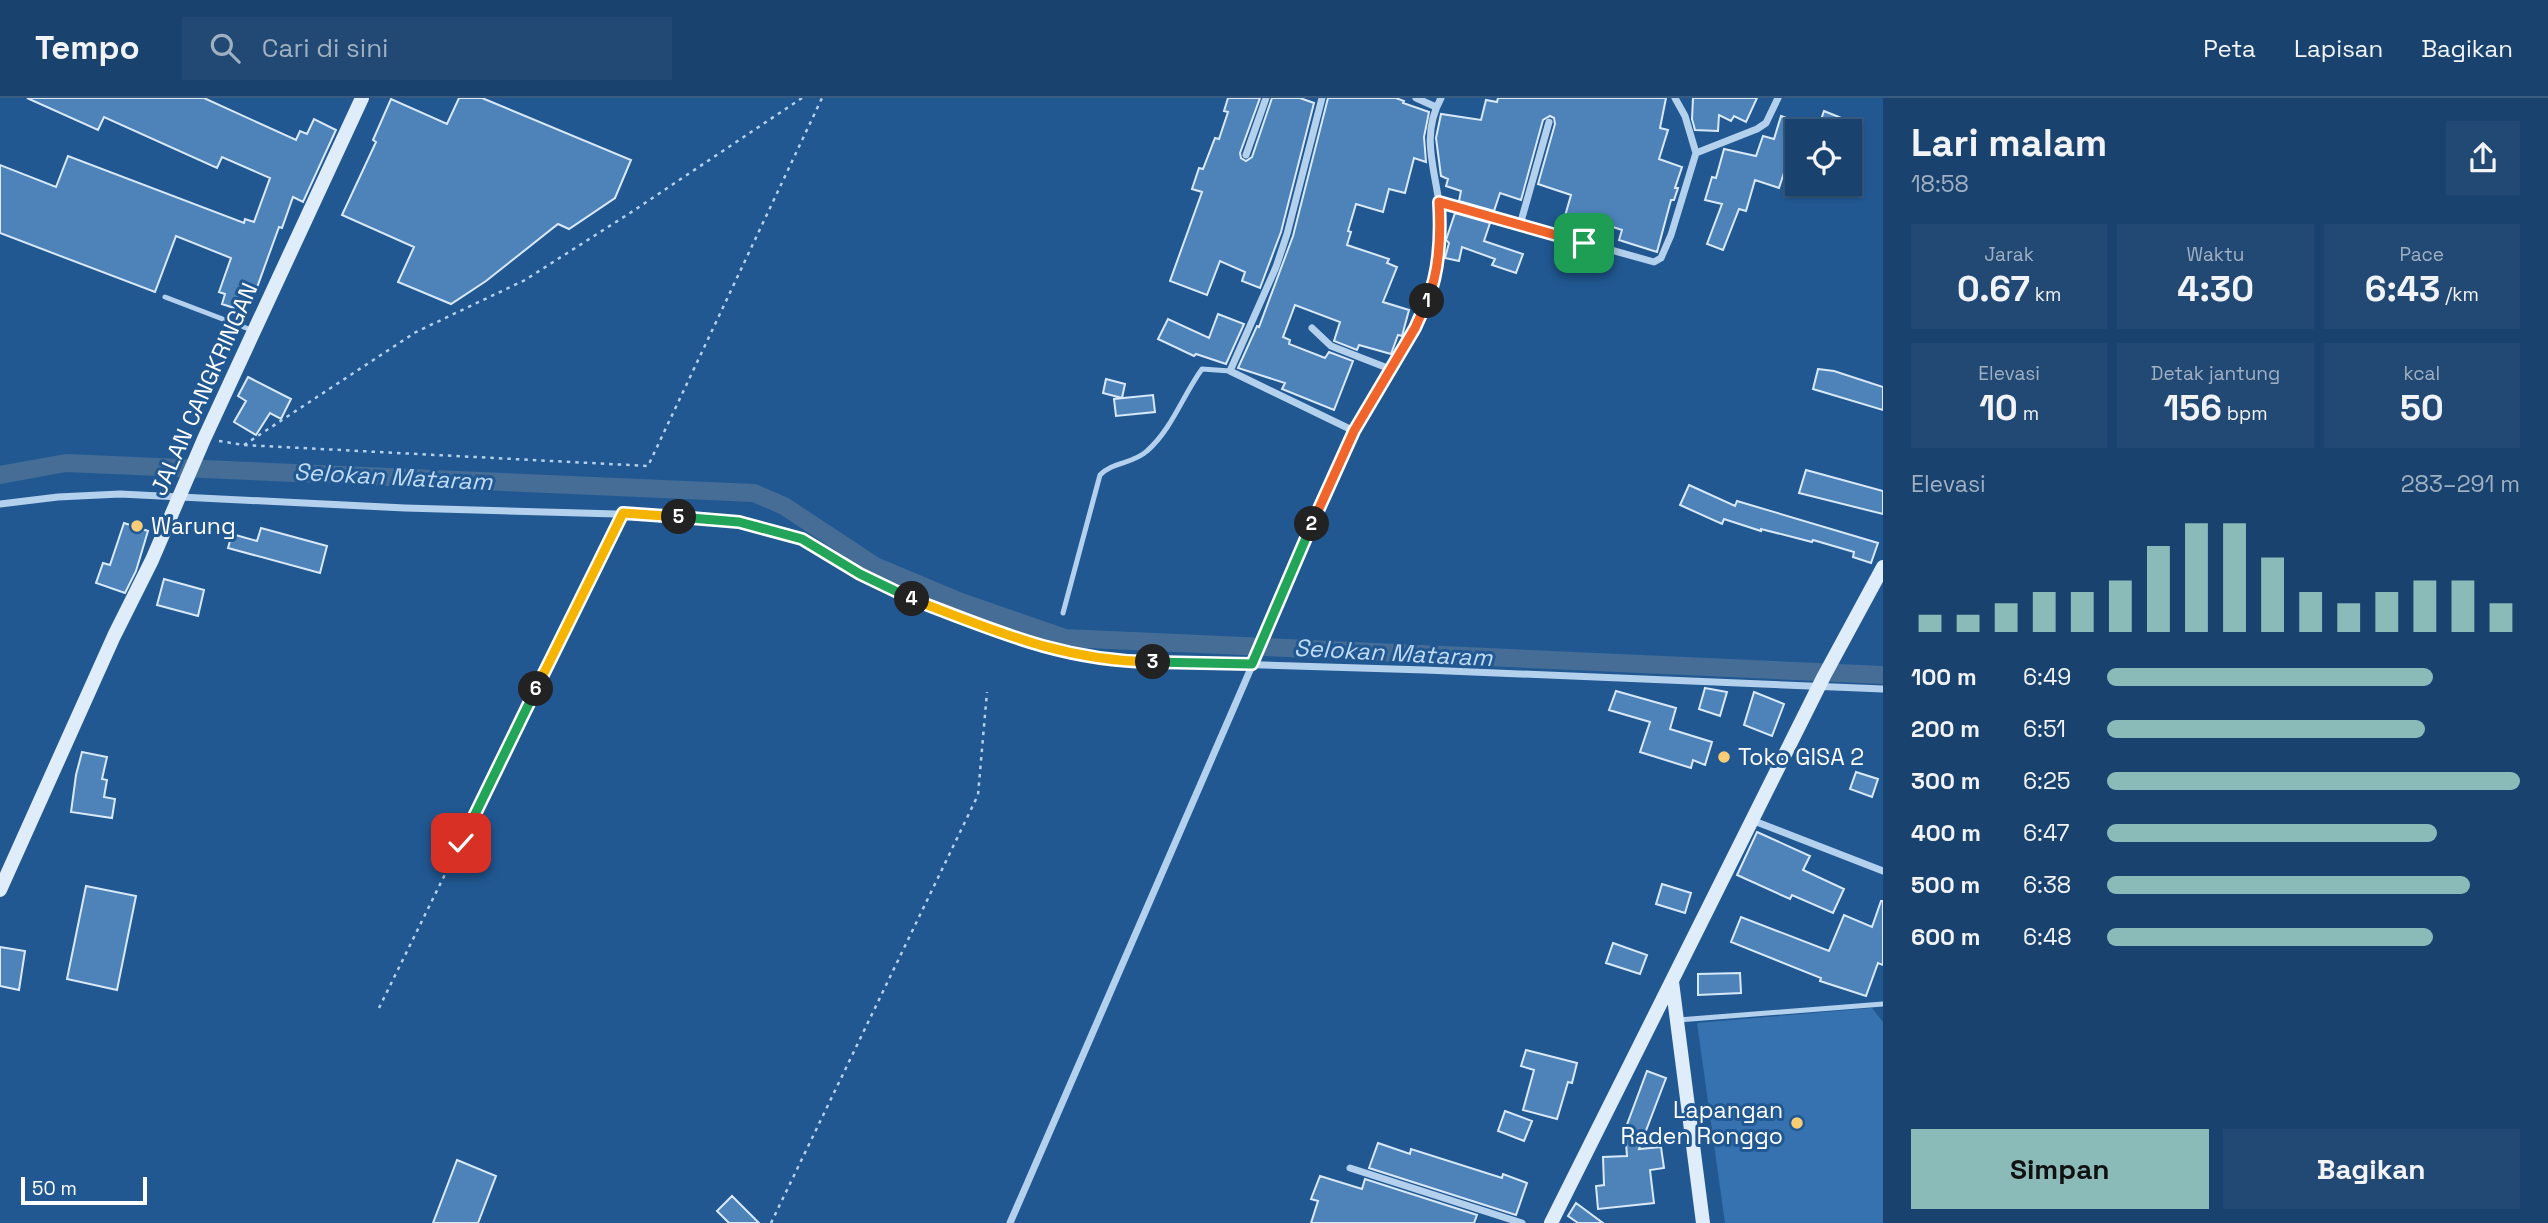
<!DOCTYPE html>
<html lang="id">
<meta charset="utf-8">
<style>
:root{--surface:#19426e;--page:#224973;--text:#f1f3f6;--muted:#9fb0c2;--line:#375b81;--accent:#8bbbb9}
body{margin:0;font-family:"Space Grotesk",sans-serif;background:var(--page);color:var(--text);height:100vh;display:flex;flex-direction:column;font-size:26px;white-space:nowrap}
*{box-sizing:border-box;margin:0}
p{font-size:23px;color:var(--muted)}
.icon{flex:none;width:38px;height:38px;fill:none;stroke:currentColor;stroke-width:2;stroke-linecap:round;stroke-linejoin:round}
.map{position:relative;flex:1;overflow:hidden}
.sheet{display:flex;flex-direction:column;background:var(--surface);width:665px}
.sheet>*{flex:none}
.tools{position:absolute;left:1785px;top:21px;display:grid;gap:14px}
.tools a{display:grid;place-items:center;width:77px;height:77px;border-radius:0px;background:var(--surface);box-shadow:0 2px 5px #0004,0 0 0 2px var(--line);font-size:35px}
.scale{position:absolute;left:21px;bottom:18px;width:126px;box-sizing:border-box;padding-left:7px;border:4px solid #fff;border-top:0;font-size:19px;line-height:24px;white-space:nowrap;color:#fff;-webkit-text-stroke:5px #215892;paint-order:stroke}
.pin{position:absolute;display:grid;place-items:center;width:60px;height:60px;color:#fff;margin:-30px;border-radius:14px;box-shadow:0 4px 10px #0006}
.km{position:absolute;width:35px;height:35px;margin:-18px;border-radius:50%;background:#222;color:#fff;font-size:19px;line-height:35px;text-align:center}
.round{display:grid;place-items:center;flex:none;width:74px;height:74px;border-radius:0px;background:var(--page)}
.headline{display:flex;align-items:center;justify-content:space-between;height:119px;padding:0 28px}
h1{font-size:38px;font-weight:700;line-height:52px}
.metrics{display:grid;grid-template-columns:repeat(3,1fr);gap:10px;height:119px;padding:7px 28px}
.metrics div{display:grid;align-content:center;border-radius:0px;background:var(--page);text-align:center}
.metrics b{font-size:35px;font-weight:700}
.metrics small{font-size:19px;font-weight:400}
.metrics p{font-size:19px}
.chart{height:196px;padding:14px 28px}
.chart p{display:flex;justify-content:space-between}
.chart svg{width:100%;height:126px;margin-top:7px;stroke:var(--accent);stroke-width:6}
.button{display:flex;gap:14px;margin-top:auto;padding:14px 28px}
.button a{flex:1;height:80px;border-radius:0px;background:var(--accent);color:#111;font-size:28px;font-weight:700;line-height:80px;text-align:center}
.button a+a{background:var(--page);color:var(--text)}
ul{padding:0 28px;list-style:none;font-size:23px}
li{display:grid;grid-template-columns:112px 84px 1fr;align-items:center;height:52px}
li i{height:18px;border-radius:9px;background:var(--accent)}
header{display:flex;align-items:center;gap:42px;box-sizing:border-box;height:98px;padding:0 35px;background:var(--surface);border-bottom:2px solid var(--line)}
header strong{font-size:33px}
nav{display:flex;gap:38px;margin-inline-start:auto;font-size:24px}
.search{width:490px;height:63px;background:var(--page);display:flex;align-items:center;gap:18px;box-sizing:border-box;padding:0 24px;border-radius:0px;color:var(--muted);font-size:26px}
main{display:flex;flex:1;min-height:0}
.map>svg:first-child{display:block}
.green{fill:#3572af}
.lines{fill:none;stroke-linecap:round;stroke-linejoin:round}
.canal{stroke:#466d96;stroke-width:18}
.building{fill:#4e83ba;stroke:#d9e9f9;stroke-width:2}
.path{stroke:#b3d0ed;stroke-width:2.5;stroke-dasharray:3.5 5;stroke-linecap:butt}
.service{stroke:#b3d0ed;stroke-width:5}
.minor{stroke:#b3d0ed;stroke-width:7}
.secondary{stroke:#dfecfa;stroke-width:14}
.split-1-casing{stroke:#fff;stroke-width:14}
.split-2-casing{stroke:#fff;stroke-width:14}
.split-3-casing{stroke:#fff;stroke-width:14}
.split-4-casing{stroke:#fff;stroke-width:14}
.split-5-casing{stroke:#fff;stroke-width:14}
.split-6-casing{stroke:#fff;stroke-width:14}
.split-7-casing{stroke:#fff;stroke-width:14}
.split-1{stroke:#f0652b;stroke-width:9}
.split-2{stroke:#f0652b;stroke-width:9}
.split-3{stroke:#22a559;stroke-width:9}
.split-4{stroke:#f5b400;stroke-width:9}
.split-5{stroke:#22a559;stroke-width:9}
.split-6{stroke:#f5b400;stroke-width:9}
.split-7{stroke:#22a559;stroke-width:9}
.poi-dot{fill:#f9cd75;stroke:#215892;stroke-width:2.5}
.labels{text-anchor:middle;stroke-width:6;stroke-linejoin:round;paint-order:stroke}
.street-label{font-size:23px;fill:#fff;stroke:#215892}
.poi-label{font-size:23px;fill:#fff;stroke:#215892;text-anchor:start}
.water-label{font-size:24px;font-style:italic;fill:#bfdaf4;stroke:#215892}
</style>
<header>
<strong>Tempo</strong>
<div class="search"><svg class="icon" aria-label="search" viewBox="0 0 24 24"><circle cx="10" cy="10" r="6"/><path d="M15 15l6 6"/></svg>Cari di sini</div>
<nav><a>Peta</a><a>Lapisan</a><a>Bagikan</a></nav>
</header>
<main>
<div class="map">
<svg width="1883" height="1125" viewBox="0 0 1883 1125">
<rect width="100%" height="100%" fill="#215892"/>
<path class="green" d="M1872 910 1883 924V1125H1725L1697 925Z"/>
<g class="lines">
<path class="canal" d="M0 377 66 365 754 395 784 408 875 468 961 504 1065 540 1883 577"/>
</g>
<path class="building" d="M27 0H204L296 42 300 33 307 36 314 21 336 32 303 104 293 99 282 130 279 129 251 206 238 201 234 210 222 206 225 196 219 194 231 160 176 138 155 194 0 135V67L56 89 68 58 244 125 245 121 254 124 270 80 222 59 217 70 104 19 98 32Z
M459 0H482L631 62 615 100 569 131 558 126 486 183 451 206 398 184 414 149 342 117 376 44 373 42 391 1 447 26Z
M1228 0H1260L1240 55 1241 60 1246 63 1252 59 1272 0H1300L1314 5 1281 134 1260 190 1242 183 1245 174 1220 163 1207 197 1170 183 1202 94 1192 91 1199 70 1203 71 1215 40 1219 41 1228 14 1224 13Z
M1328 0H1396L1404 3 1403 5 1429 14 1424 39 1426 64 1414 60 1405 95 1389 91 1383 114 1356 106 1348 133 1351 134 1347 147 1389 161 1387 165 1397 169 1383 204 1409 212 1402 238 1398 237 1391 256 1359 247 1357 252 1334 243 1340 224 1295 207 1283 239 1290 242 1289 246 1325 260 1329 254 1353 263 1334 312 1282 291 1285 285 1238 270 1257 228 1259 229 1293 138Z
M1498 0H1666L1660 30 1668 32 1659 61 1682 69 1675 90H1678L1674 102H1671L1657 154 1619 142 1622 132 1588 121 1586 125 1565 118 1571 97 1538 86 1555 26 1554 20 1550 18 1543 22 1521 102 1500 95 1494 113 1459 103 1461 93 1446 88 1448 81 1441 78 1436 40 1441 16 1481 22 1486 2 1497 4Z
M1693 0H1757L1746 24 1734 18 1731 23 1719 17 1718 33 1695 32 1692 21Z
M1824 13 1844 21 1840 33H1817Z
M1781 18 1797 24V42L1795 41 1779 90 1755 82 1746 113 1739 111 1723 152 1707 146 1722 106 1705 102 1712 79 1716 80 1724 51 1756 58 1763 38 1774 41Z
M1455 115 1490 125 1484 143 1523 156 1516 175 1492 167 1495 161 1462 149 1459 163 1445 160 1449 145 1446 142Z
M1218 216 1244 226 1226 266 1196 256 1194 258 1158 241 1168 221 1209 240Z
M1818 271 1834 273 1883 289V312L1813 291Z
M248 279 291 301 281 321 270 315 256 337 234 324 246 303 238 298Z
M1106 281 1125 286 1122 300 1103 295Z
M1153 297 1155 314 1116 318 1114 301Z
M1806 372 1883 393V416L1799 395Z
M1689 387 1735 408 1737 403 1878 445 1871 465 1853 459 1854 454 1813 442 1812 444 1761 431V433L1724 421 1722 426 1680 407Z
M124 425 148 433 136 473 125 495 96 485 103 465 110 467Z
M261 430 327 448 320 475 228 450 232 436 257 443Z
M164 481 204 492 198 518 157 507Z
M1705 590 1727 594 1720 618 1699 611Z
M1616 593 1676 610 1670 631 1712 644 1705 667 1693 662 1691 670 1640 654 1650 624 1609 612Z
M1754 594 1784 606 1772 638 1744 627Z
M82 654 107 659 102 681 107 682 104 699 115 701 112 720 71 714 76 677Z
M1856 674 1878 681 1872 699 1850 691Z
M1757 734 1810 758 1803 772 1844 791 1833 815 1792 797 1790 801 1737 777Z
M1662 786 1691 795 1685 815 1656 806Z
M86 788 136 798 117 892 67 881Z
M1881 803H1883V867L1878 865 1866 898 1820 883 1821 880 1731 844 1741 819 1829 853 1844 817 1872 829Z
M1613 845 1647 857 1640 876 1606 865Z
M0 849 25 853 19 892 0 888Z
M1740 875 1741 895 1698 897V876Z
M1526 952 1577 965 1572 985 1568 984 1557 1021 1523 1012 1534 972 1521 968Z
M1647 973 1666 980 1639 1051 1661 1049 1664 1070 1650 1072 1654 1105 1598 1111 1596 1088 1604 1087 1603 1059 1627 1058 1625 1032Z
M1505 1013 1532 1023 1524 1043 1498 1033Z
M1378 1045 1410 1056 1411 1051 1502 1080 1503 1076 1527 1085 1516 1117 1369 1070Z
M457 1062 496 1078 478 1125H433Z
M1320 1078 1362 1091 1365 1081 1477 1117 1474 1125H1311L1318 1103 1311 1101Z
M732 1098 759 1125H729L717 1113Z
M1576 1105 1603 1125H1578L1568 1118Z"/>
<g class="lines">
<path class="path" d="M219 343 244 347 648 368 822 0
M244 347 416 234 525 182 630 115 802 0
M379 910 617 428
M771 1125 978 697 987 594"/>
<path class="service" d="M165 199 254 233
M1063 515 1100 377C1112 364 1133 366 1147 353 1172 331 1183 297 1202 271L1230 273
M1678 922 1883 906"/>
<path class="minor" d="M1322 0 1287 136 1276 169 1230 273 1354 333
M1416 0 1436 9
M1696 55 1757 31 1766 25 1778 0
M1246 57 1266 0
M1439 104 1654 164 1661 160 1671 137 1696 55 1685 18 1675 0
M1520 127 1549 24
M1312 230 1331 248 1390 271
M0 406 58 399 120 396 405 410 652 417 739 424 802 441 860 476 902 498 1031 546 1104 562 1425 572 1883 591
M1754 723 1883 773
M1350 1070 1522 1125
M1010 1125 1354 333C1381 287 1415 241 1432 191 1436 180 1437 166 1438 154 1441 138 1441 121 1439 105 1434 67 1421 37 1441 0"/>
<path class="secondary" d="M0 792 114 538 152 462 204 341 362 0
M1672 884 1703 1125
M1551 1125 1824 578 1883 469"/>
</g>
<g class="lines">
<defs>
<path id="split-1" d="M1427 203C1440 173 1441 137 1439 104L1584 145"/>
<path id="split-2" d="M1312 426 1354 333 1415 230 1427 203"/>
<path id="split-3" d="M1153 564 1252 566 1312 426"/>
<path id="split-4" d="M912 501C996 533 1062 563 1153 564"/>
<path id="split-5" d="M679 419 739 424 802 441 860 476 912 501"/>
<path id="split-6" d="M536 591 623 415 679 419"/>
<path id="split-7" d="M461 745 536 591"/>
</defs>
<use href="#split-1" class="split-1-casing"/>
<use href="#split-2" class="split-2-casing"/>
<use href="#split-3" class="split-3-casing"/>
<use href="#split-4" class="split-4-casing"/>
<use href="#split-5" class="split-5-casing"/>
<use href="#split-6" class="split-6-casing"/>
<use href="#split-7" class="split-7-casing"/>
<use href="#split-1" class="split-1"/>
<use href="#split-2" class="split-2"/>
<use href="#split-3" class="split-3"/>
<use href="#split-4" class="split-4"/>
<use href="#split-5" class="split-5"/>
<use href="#split-6" class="split-6"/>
<use href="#split-7" class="split-7"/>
</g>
<g class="poi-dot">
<circle cx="137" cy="428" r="7"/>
<circle cx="1724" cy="659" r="7"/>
<circle cx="1797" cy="1025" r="7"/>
</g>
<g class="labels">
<g class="street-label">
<text transform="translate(204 291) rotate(-66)" y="8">JALAN CANGKRINGAN</text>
</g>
<g class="poi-label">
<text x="151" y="436">Warung</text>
<text x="1738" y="667">Toko GISA 2</text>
<text x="1783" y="1020" text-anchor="end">Lapangan<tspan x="1783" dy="26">Raden Ronggo</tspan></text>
</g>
<g class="water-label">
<text transform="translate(393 379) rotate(3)" y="8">Selokan Mataram</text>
<text transform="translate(1393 555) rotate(3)" y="8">Selokan Mataram</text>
</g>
</g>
</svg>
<div class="tools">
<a><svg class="icon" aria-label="locate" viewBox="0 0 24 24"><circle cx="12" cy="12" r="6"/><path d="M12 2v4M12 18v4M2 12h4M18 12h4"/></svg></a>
</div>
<div class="scale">50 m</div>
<div class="pin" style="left:1584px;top:145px;background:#1e9e55"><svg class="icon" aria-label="arrive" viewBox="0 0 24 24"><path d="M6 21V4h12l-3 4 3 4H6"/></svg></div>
<div class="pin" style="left:461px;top:745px;background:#d93025"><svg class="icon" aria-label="check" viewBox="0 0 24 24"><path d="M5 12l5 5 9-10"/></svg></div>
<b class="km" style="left:1427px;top:203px">1</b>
<b class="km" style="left:1312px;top:426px">2</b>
<b class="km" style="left:1153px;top:564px">3</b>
<b class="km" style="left:912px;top:501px">4</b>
<b class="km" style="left:679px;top:419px">5</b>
<b class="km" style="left:536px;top:591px">6</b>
</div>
<section class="sheet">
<div class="headline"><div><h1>Lari malam</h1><p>18:58</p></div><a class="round"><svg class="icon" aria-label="share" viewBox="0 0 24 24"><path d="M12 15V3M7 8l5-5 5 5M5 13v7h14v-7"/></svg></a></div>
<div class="metrics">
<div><p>Jarak</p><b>0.67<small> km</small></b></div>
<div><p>Waktu</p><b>4:30</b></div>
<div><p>Pace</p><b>6:43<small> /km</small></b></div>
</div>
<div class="metrics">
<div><p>Elevasi</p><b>10<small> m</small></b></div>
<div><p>Detak jantung</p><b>156<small> bpm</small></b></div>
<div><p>kcal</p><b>50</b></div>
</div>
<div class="chart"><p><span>Elevasi</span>283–291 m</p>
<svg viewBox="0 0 160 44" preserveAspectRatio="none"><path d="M5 44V38M15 44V38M25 44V34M35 44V30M45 44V30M55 44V26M65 44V14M75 44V6M85 44V6M95 44V18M105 44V30M115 44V34M125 44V30M135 44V26M145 44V26M155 44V34"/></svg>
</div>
<ul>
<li><b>100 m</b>6:49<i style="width:79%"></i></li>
<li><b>200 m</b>6:51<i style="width:77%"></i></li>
<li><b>300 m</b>6:25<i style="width:100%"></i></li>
<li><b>400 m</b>6:47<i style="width:80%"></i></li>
<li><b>500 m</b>6:38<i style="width:88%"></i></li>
<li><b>600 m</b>6:48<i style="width:79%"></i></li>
</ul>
<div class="button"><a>Simpan</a><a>Bagikan</a></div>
</section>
</main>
